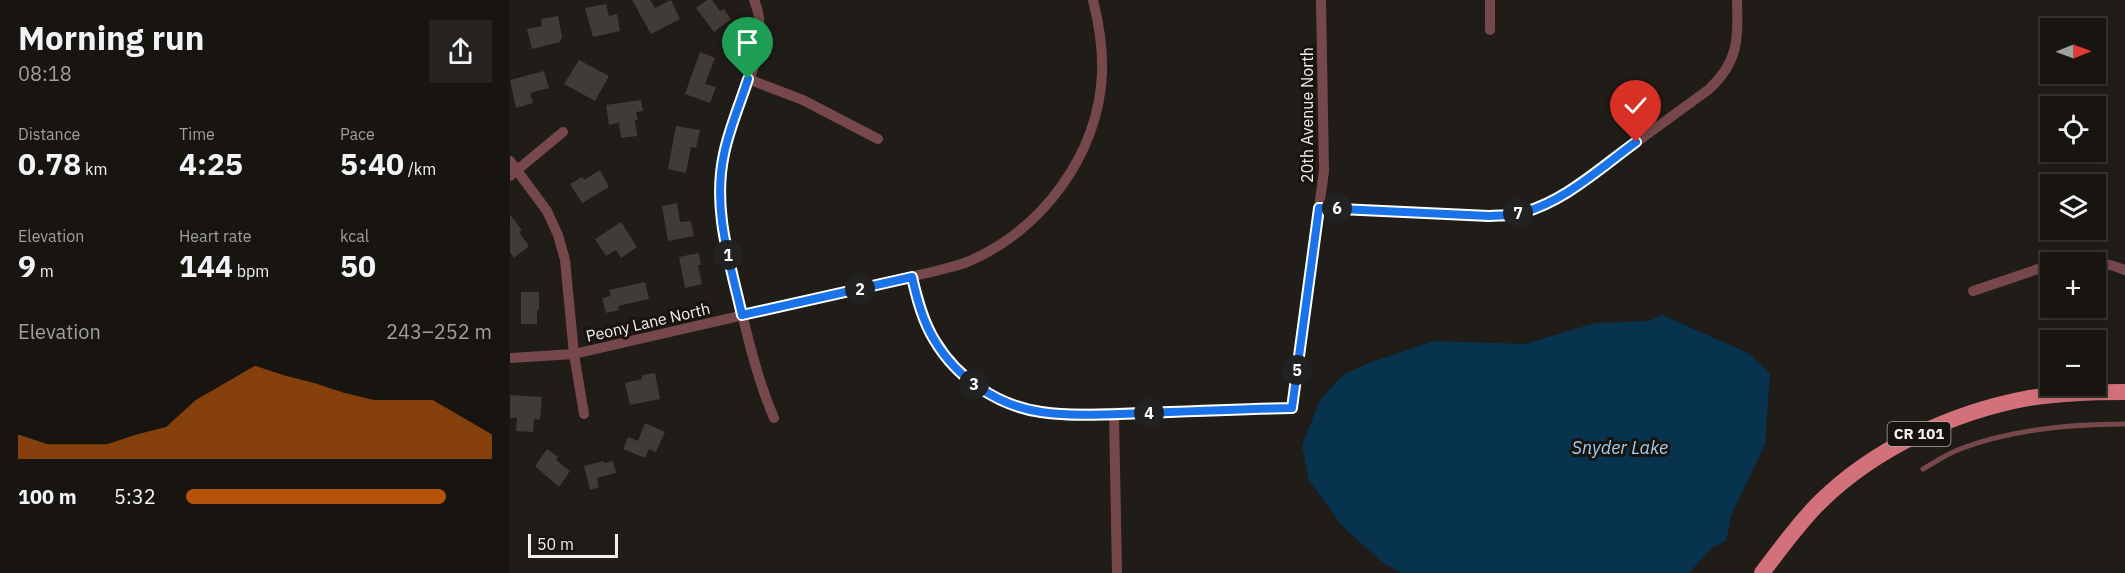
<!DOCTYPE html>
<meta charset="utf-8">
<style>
:root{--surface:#181511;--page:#25221f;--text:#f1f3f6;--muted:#9f9f9f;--line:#363431;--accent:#b45309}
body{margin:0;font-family:"IBM Plex Sans",sans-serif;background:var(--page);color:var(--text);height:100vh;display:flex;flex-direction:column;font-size:22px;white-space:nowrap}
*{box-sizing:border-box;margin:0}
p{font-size:20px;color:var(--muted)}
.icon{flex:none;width:33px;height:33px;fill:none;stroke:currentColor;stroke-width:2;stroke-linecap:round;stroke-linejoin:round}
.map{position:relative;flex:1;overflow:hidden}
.side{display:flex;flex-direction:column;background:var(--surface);width:510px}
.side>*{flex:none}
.needle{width:39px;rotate:89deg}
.controls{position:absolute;left:1530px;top:18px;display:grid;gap:12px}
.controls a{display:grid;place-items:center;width:66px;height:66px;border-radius:0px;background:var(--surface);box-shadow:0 3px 9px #0003,0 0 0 2px var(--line);font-size:30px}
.scale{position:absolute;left:18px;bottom:15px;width:90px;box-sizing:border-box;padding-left:6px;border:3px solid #f2efec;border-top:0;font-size:16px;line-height:21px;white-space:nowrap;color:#f2efec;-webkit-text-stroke:4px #17130f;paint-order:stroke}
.pin{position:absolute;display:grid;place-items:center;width:51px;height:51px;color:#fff;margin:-62px -26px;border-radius:50% 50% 50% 0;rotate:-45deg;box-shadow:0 0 6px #0007}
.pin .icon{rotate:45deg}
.km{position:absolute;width:30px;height:30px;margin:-15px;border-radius:50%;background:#222;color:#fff;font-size:16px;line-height:30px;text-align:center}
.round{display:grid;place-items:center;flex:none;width:63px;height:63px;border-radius:0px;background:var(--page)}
.headline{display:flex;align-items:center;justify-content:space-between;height:102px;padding:0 18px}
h1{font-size:33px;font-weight:700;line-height:45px}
.stats{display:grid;grid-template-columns:repeat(3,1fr);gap:9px;height:102px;padding:6px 18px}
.stats div{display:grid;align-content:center}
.stats b{font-size:30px;font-weight:700}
.stats small{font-size:16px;font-weight:400}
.stats p{font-size:16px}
.chart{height:168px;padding:12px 18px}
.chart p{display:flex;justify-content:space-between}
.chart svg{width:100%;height:108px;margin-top:6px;fill:var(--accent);opacity:.7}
ul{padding:0 18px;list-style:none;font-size:20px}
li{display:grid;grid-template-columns:96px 72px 1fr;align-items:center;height:45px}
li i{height:15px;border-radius:8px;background:var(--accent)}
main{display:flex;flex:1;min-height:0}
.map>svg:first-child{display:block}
.water{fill:#07334e}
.building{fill:#413b38}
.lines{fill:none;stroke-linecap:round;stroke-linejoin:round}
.service{stroke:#77484b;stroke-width:5}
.minor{stroke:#77484b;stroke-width:10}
.primary{stroke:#d2717a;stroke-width:16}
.route-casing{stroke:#fff;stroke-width:12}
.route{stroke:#1a73e8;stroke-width:8}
.labels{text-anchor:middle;stroke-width:6;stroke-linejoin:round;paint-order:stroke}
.shield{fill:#17130f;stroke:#b0adaa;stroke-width:1.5}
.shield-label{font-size:15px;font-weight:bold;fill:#f2efec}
.street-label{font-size:16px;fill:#f2efec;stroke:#17130f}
.water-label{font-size:18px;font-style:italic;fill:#a2cff2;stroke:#17130f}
</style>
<main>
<section class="side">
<div class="headline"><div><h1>Morning run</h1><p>08:18</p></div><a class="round"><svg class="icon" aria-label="share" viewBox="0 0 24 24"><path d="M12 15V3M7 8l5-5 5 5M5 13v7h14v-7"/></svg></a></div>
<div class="stats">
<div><p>Distance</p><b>0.78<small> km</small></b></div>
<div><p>Time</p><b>4:25</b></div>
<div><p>Pace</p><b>5:40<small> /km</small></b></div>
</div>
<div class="stats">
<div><p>Elevation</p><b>9<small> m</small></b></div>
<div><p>Heart rate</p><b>144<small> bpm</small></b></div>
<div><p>kcal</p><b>50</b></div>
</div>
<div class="chart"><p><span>Elevation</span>243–252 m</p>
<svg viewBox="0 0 160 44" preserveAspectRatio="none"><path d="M0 44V34L10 38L20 38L30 38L40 34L50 31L60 20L70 13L80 6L90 10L100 13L110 17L120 20L130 20L140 20L150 27L160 34V44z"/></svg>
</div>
<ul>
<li><b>100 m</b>5:32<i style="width:85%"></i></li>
</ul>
</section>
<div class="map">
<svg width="1615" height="573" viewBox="0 0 1615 573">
<rect width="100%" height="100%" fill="#201c17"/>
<path class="water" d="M1152 315 1238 353 1260 374 1255 444 1221 516 1216 541 1203 547 1179 573H891L872 562 832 526 799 480 792 445 810 400 833 375 856 364 924 341 1015 344 1085 323 1139 321Z"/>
<path class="building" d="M122 0H140L145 8 161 0 170 19 141 34Z
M197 0H202L210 11 214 9 221 19 204 32 186 8Z
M96 4 99 16 107 14 110 31 83 37 75 8Z
M48 16 52 37 50 42 22 49 17 29 32 26 31 19Z
M190 52 205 58 195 84 206 87 200 103 175 94Z
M69 60 99 76 85 101 54 84Z
M34 71 39 88 20 93 23 103 6 108 0 80Z
M131 100 133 111 126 112 128 120H125L127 136 111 138 109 123 99 125 96 105Z
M166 126 190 130 186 148 181 147 176 173 158 169Z
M90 170 99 187 72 203 60 184 72 177 74 180Z
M167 203 170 222 181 221 184 236 158 241 152 206Z
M0 215 12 230 9 232 19 246 4 258 0 252Z
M111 222 127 247 111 258 106 250 96 256 85 239Z
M189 253 191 265H188L192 284 175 288 169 257Z
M135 282 139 299 108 306 109 310 96 313 92 298 101 296 99 290Z
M11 292H29V310H27V324H11Z
M145 373 150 399 120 405 115 383 132 379V375Z
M0 395 32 397 30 420 24 419 23 432 6 431 7 418H0Z
M135 423 155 432 146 452 139 449 135 458 113 449 118 437 128 441Z
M37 449 48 457 46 460 60 471 49 487 25 466Z
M93 461 94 463 103 461 106 473 87 478 89 487 80 490 74 466Z"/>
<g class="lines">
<path class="service" d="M1413 469C1425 462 1437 454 1450 449 1502 429 1560 424 1615 424"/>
<path class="minor" d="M244 0C262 41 235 88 222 126 216 144 212 161 210 180 207 216 218 252 226 287 236 331 246 376 264 418
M980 0V30
M238 79 293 100 368 139
M0 161 37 211 48 235 55 260 64 354 74 414
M0 176 53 132
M809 208 979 216C1010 214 1028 208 1055 194L1198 90C1229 62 1228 39 1227 0
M1552 262C1573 258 1595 262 1615 270
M402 277C421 363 468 408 557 414L782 408 814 171 811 0
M1463 291 1540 265
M0 358 64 354 426 271C436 268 447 266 457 262 531 232 589 154 592 73 593 48 589 24 583 0
M604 414 607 573"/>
<path class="primary" d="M1252 573C1270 549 1288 524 1310 502 1365 448 1443 412 1519 398 1551 393 1583 392 1615 392"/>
</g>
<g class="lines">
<defs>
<path id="route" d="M238 79C230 104 219 129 214 154 202 209 220 262 232 315L402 277C407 299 413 322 425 341 447 378 488 406 531 412 565 417 602 414 636 413 685 411 733 409 782 408L809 208 979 216C988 215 998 216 1007 214 1052 204 1090 168 1126 142"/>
</defs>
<use href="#route" class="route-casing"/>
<use href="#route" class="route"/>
</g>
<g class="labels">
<rect class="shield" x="1377.5" y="422" width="63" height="24" rx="4.5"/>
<g class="shield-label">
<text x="1409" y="439">CR 101</text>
</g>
<g class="street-label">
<text transform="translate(797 115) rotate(-90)" y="6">20th Avenue North</text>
<text transform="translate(138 322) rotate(-13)" y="6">Peony Lane North</text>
</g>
<g class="water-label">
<text x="1110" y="454">Snyder Lake</text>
</g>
</g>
</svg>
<div class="controls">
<a><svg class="needle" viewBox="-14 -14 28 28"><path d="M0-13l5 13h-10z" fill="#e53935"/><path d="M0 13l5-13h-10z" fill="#9f9f9f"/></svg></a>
<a><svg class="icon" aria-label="locate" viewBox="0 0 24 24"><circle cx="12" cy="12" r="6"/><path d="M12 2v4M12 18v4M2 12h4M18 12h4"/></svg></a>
<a><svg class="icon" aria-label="layers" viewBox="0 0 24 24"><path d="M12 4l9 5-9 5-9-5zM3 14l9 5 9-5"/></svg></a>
<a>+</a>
<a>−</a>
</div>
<div class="scale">50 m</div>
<div class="pin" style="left:238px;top:79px;background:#1e9e55"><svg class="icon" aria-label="arrive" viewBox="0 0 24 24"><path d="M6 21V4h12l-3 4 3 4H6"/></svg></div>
<div class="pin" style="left:1126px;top:142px;background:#d93025"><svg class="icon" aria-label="check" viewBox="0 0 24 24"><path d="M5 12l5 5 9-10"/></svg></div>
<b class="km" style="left:218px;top:255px">1</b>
<b class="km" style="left:350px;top:289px">2</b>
<b class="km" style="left:464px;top:384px">3</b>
<b class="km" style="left:639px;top:413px">4</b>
<b class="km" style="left:787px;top:370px">5</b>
<b class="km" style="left:827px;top:208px">6</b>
<b class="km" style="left:1008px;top:213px">7</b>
</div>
</main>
